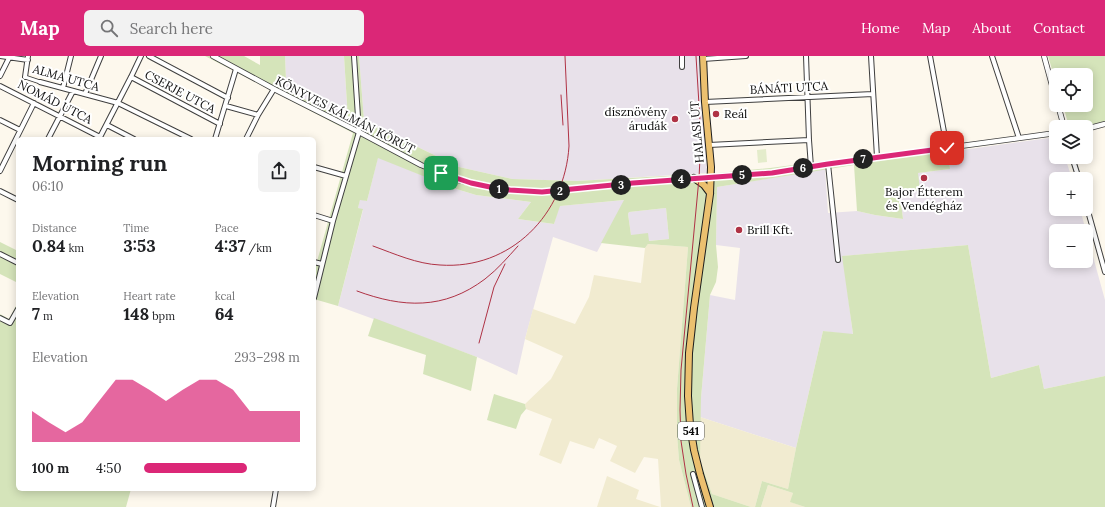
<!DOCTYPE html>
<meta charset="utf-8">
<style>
:root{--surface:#fff;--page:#f2f2f2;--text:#202124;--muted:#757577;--accent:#db2777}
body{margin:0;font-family:Lora,serif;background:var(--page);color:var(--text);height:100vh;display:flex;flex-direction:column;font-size:15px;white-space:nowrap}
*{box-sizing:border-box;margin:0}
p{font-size:13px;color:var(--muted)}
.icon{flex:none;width:22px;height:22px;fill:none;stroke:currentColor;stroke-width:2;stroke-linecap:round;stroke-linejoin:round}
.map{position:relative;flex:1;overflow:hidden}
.details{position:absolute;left:16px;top:81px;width:300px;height:354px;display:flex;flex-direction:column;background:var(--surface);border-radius:6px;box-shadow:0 2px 10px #0003}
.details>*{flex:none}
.buttons{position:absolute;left:1049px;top:12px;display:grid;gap:8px}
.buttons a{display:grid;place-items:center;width:44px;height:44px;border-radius:6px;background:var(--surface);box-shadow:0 2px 10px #0003;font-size:20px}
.pin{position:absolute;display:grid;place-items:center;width:34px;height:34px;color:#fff;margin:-17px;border-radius:8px;box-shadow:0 2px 6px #0006}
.km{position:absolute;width:20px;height:20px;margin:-10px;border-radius:50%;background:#222;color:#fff;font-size:11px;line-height:20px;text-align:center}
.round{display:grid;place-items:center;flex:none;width:42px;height:42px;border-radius:6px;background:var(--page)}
.head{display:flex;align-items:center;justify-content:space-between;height:68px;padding:0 16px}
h1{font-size:22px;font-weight:700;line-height:30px}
.metrics{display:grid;grid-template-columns:repeat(3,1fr);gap:6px;height:68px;padding:4px 16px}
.metrics div{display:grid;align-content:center}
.metrics b{font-size:17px;font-weight:700}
.metrics small{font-size:11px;font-weight:400}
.metrics p{font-size:11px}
.chart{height:112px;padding:8px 16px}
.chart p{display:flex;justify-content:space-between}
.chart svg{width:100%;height:72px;margin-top:4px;fill:var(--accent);opacity:.7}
ul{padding:0 16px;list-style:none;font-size:13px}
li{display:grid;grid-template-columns:64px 48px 1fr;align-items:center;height:30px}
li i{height:10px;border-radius:5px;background:var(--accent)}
header{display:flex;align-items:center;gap:24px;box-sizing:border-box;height:56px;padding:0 20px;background:var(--accent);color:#fff}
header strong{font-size:19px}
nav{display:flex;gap:22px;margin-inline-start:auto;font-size:14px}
.search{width:280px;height:36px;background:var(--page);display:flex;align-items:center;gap:10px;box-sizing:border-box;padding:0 14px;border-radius:6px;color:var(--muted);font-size:15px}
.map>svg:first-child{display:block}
.industrial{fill:#e8e1ea}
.farmland{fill:#f1ebd0}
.green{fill:#d5e4ba;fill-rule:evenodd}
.pitch{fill:#e4eccb}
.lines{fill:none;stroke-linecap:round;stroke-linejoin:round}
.pedestrian-casing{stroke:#3f3f3f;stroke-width:5}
.minor-casing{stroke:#3f3f3f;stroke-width:6}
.tertiary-casing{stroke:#3f3f3f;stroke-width:6}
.primary-casing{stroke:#1d1d1d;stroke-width:8}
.pedestrian{stroke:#fff;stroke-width:3}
.minor{stroke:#fff;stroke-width:4}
.tertiary{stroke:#fff;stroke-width:4.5}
.primary{stroke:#ebc06f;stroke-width:6}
.rail{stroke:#af3245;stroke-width:1}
.route-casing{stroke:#fff;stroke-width:8}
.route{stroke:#db2777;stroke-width:5}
.poi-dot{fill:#af3245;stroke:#fff;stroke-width:1.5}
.labels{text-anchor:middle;stroke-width:4;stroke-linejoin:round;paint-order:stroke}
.shield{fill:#fff;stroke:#555;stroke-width:1}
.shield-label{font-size:11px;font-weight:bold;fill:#0c0c0c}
.street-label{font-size:12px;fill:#0c0c0c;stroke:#fff}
.poi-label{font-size:12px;fill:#0c0c0c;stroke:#fff;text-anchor:start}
</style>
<header>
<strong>Map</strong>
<div class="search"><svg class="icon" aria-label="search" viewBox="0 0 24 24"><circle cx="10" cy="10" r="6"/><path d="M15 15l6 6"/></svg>Search here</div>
<nav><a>Home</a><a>Map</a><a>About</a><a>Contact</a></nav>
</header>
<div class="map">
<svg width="1105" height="451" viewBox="0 0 1105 451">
<rect width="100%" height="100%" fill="#fdf8ed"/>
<path class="industrial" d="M285 0H344L348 65 278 31 283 22 286 24Z
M359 0H699L707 117 577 125 512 123 459 111 364 65Z
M1056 81V101H1065L1072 123H1056V153H1080L1086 175H1056V205H1086V175L1105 244V320L1044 333 1039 309 991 322 968 189 843 200 853 279 823 275 796 392 700 361 701 342 710 239 735 244 740 192 716 189 717 131 825 113 828 157 857 155 875 159 903 163 900 138 918 117 950 113 948 96Z
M378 101 453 132 476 139 531 146 518 163 554 168 559 150 625 144 597 196 553 181 525 283 517 319 477 301 338 250 363 154 358 152 360 143 367 145Z
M666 152 669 183 648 185 631 179 628 158 629 156Z"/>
<path class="farmland" d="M648 188 688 191 677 333V379L679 404 691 451H661L658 403 644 401 635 417 610 405 617 390 599 382 594 393 570 385 561 408 539 399 552 363 526 353 525 348 551 323 563 300 525 283 533 253 575 268 589 241 594 219 641 227 645 192Z
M700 361 796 392 788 433 762 425 755 451H751L712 438 700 404Z
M607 420 639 434 636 443 660 451H597Z
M768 429 793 437 791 446 805 451H761Z"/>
<path class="green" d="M205 0H244L260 9V0H285L286 24 283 23 279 31 348 64 344 0H359L364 65 459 111 512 123 577 125 718 117 770 112 947 89 950 113 918 117 920 134 900 138 903 163 875 159 857 155 854 109 717 131 716 189 718 211 716 226 710 239 701 342 700 404 712 438 751 451H691L679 404 677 379V333L688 191 648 188 645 192 601 187 624 144 560 150 554 168 518 163 531 146 476 139 453 132 378 102 367 145 360 144 358 152 363 153 338 250 314 243V216L353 77ZM666 152 669 183 649 185 648 177 631 179 628 158 629 156Z
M1048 0H1105V65L1091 69 1069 71 1063 49H1086V19H1056V27Z
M0 186 18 195V227L0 218Z
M968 189 991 322 1039 309 1044 333 1105 320V451H805L790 446 793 437 768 429 761 451H755L762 425 788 433 796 392 823 275 853 278 842 200Z
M18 246V433H131L126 451H0V258L9 263Z
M374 262 477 301 471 335 423 318 426 299 368 280Z
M494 338 525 348 526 353 521 359 516 373 487 364Z"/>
<path class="pitch" d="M766 93 767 106 758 107 757 94Z"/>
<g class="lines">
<defs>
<path id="pedestrian" d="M25 21 40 26"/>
<path id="minor" d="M0 0 28 4
M149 0 228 42
M682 0V11
M806 0 809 84 811 111
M871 0 877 101
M930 0 947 92
M992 0 1019 82
M703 3 746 0
M0 20 10 0
M25 21 28 0
M131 21 220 68
M40 26 118 47 191 83
M0 30 100 81
M63 32 71 0
M85 38 101 0
M705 46 873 38
M226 50 258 59
M0 64 20 74
M107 69 134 83
M48 83 73 35
M99 83 131 21 141 0
M215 83 236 13
M246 83 258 59 274 33
M709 89 809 84
M1072 101 1079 123
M828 108 838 204
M314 111 346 120
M0 115 34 47
M0 135 18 144
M1086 148 1105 216
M314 159 333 165
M0 198 18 207
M314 206 322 208
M314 242 333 165 359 76 354 0
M0 262 10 267 18 253
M693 418 702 451
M273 451 276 433"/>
<path id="tertiary" d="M213 0 274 33 359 76 421 109 458 124 471 127 509 134 542 136 633 127 772 117 828 108 1056 77
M1044 0 1056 44
M1058 49 1064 71
M1086 73 1105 68"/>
<path id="primary" d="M703 0 705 46 711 111 710 138 694 252 689 297 688 340 690 369 694 394 700 418 710 451
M694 122 704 129 710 137"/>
</defs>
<use href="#pedestrian" class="pedestrian-casing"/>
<use href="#minor" class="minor-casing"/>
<use href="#tertiary" class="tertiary-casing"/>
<use href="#primary" class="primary-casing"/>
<use href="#pedestrian" class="pedestrian"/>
<use href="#minor" class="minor"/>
<use href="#tertiary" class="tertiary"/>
<use href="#primary" class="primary"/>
<path class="rail" d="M561 39 563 69
M373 190C395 198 417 208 440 209 511 214 565 158 569 90L565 0
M357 235C403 252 444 254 485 223 498 213 508 201 518 190
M479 287 494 231 505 208
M693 451 686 418 681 385 680 354 681 314 699 122 701 81 696 0"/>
</g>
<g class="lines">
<defs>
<path id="route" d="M441 117 471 127 490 131 510 134 542 136 633 127 772 117 828 108 947 92"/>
</defs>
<use href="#route" class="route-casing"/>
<use href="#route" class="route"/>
</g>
<g class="poi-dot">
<circle cx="716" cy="58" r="4"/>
<circle cx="675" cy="63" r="4"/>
<circle cx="924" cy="122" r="4"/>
<circle cx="739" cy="174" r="4"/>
</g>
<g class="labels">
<rect class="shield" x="678" y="366" width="26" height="18" rx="3"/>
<g class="shield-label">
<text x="691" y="379">541</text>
</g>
<g class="street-label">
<text transform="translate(66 22) rotate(16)" y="4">ALMA UTCA</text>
<text transform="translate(789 32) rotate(-3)" y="4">BÁNÁTI UTCA</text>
<text transform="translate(180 36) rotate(28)" y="4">CSERJE UTCA</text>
<text transform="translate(55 46) rotate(27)" y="4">NOMÁD UTCA</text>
<text transform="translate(345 59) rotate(27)" y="4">KÖNYVES KÁLMÁN KÖRÚT</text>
<text transform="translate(697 76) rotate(-95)" y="4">HALASI ÚT</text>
</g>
<g class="poi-label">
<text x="667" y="60" text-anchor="end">dísznövény<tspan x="667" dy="14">árudák</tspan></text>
<text x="724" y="62">Reál</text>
<text x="924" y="140" text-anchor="middle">Bajor Étterem<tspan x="924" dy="14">és Vendégház</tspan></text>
<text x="747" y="178">Brill Kft.</text>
</g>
</g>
</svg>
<div class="buttons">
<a><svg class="icon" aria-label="locate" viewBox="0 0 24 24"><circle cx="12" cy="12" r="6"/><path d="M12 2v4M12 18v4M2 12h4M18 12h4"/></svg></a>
<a><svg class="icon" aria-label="layers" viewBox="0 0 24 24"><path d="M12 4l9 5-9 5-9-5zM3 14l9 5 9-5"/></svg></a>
<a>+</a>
<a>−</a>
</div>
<div class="pin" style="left:441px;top:117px;background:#1e9e55"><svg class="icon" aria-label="arrive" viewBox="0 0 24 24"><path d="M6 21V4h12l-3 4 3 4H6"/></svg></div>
<div class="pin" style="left:947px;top:92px;background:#d93025"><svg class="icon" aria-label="check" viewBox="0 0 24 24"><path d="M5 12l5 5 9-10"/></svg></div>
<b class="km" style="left:499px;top:133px">1</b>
<b class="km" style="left:560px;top:135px">2</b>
<b class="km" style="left:621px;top:129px">3</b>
<b class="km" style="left:681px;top:123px">4</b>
<b class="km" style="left:742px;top:119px">5</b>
<b class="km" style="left:803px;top:112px">6</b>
<b class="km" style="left:863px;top:103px">7</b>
<section class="details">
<div class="head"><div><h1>Morning run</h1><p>06:10</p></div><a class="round"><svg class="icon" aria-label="share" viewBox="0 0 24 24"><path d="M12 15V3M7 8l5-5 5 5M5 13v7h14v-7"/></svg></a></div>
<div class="metrics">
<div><p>Distance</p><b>0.84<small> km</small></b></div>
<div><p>Time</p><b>3:53</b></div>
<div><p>Pace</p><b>4:37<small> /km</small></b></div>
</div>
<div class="metrics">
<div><p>Elevation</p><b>7<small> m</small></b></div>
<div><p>Heart rate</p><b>148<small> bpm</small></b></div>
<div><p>kcal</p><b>64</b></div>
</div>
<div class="chart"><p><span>Elevation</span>293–298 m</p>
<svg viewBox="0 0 160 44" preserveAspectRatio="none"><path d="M0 44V25L10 32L20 38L30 32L40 19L50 6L60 6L70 12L80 19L90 12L100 6L110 6L120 12L130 25L140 25L150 25L160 25V44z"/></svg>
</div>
<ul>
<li><b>100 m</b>4:50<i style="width:66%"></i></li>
</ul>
</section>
</div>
